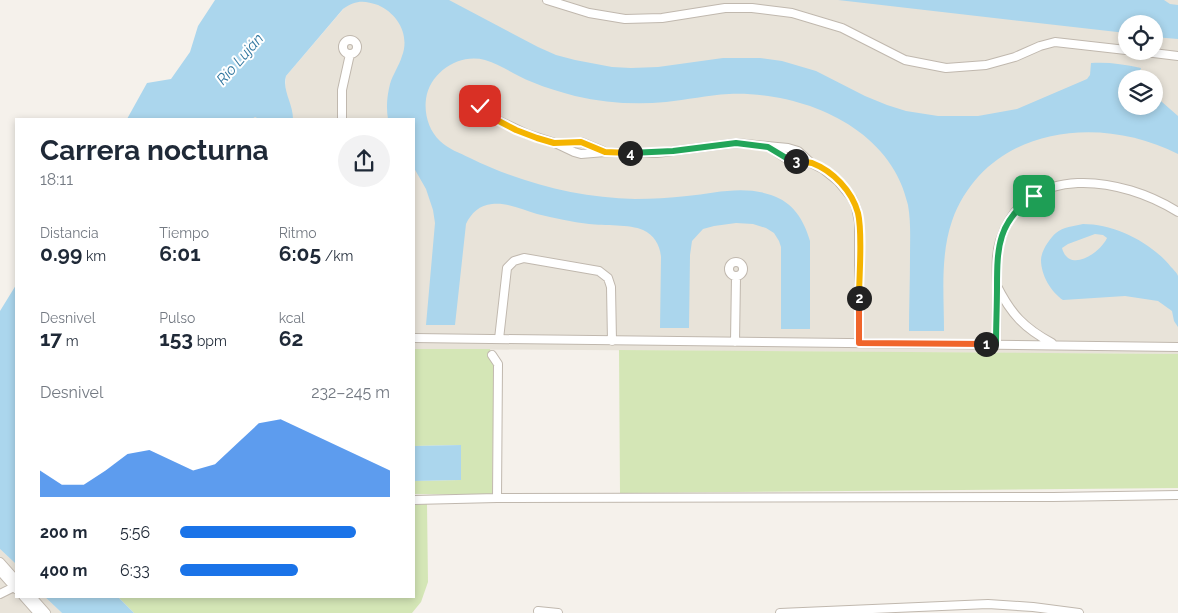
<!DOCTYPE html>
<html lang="es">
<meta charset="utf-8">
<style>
:root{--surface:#fff;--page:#f2f2f3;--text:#1f2937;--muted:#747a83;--accent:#1a73e8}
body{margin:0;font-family:Raleway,sans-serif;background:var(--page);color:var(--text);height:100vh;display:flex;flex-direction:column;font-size:19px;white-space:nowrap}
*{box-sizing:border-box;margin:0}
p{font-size:16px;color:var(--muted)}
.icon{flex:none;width:28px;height:28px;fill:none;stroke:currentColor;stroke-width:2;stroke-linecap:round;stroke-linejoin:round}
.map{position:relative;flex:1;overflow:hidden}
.side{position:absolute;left:15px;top:118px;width:400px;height:480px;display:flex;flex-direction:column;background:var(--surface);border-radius:0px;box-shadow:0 2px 8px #0003}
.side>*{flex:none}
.fabs{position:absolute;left:1118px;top:15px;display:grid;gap:10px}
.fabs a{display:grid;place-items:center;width:45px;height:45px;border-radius:50%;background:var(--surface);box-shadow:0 2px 8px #0003;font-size:25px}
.pin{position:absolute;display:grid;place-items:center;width:42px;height:42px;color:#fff;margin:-21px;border-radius:10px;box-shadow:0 2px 8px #0006}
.km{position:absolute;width:25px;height:25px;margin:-12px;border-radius:50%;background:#222;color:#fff;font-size:14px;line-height:25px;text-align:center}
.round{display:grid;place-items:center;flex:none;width:52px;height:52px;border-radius:26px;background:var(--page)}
.summary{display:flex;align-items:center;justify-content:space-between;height:85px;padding:0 25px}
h1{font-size:28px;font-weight:700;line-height:38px}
.stats{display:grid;grid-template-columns:repeat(3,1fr);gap:8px;height:85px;padding:5px 25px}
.stats div{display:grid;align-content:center}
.stats b{font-size:21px;font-weight:700}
.stats small{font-size:14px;font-weight:400}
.stats p{font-size:14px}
.chart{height:140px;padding:10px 25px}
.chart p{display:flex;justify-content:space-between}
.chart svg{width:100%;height:90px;margin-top:5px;fill:var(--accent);opacity:.7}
ul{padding:0 25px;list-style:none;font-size:16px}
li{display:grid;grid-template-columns:80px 60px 1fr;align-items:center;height:38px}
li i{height:12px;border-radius:6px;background:var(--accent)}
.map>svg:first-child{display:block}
.residential{fill:#e8e3d9;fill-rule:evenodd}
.green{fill:#d4e6b6}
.water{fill:#abd6ed;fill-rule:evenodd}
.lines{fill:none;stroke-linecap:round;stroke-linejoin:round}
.minor-casing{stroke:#c0b8ae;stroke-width:10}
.minor{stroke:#fff;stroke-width:8}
.split-1-casing{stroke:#fff;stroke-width:10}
.split-2-casing{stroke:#fff;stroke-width:10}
.split-3-casing{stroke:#fff;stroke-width:10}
.split-4-casing{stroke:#fff;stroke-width:10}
.split-5-casing{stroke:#fff;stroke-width:10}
.split-1{stroke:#22a559;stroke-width:6}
.split-2{stroke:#f0652b;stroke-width:6}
.split-3{stroke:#f5b400;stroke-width:6}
.split-4{stroke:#22a559;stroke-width:6}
.split-5{stroke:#f5b400;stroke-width:6}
.labels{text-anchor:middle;stroke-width:4;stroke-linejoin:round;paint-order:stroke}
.water-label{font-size:15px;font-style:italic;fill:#3378a0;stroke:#fff}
</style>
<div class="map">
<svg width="1178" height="613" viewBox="0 0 1178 613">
<rect width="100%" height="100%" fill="#f5f1eb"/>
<path class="residential" d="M351 0H1178V354L414 349V119H252L285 90 286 76ZM1126 24H1154V51H1126ZM1126 79H1154V106H1126Z
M0 549 16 564V596H44L62 613H0Z"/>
<path class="green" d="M414 349H490L494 365 492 495 414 494V481L461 480V445L414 446Z
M619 350 1178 354V488L620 493Z
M427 504 428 582 421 602 412 613H134L117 596H414V505Z"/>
<path class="water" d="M215 0H449L538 47 556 55 575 60 612 67 631 68 658 67 723 58H760L782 61 816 71 865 96 887 105 906 111 938 116H978L1017 109 1087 79 1090 75 1091 63C1108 62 1123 64 1141 68L1137 79H1126V106H1154V95L1178 116V154C1098 113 986 127 952 221 940 256 944 295 944 331H909C909 306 910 282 910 257 910 240 911 222 908 205 891 127 802 91 729 94 707 95 687 100 666 102 636 105 605 103 575 96 561 92 546 88 532 82 516 76 502 65 485 60 459 53 430 72 426 99 424 114 429 131 440 141 448 149 460 153 470 158 521 183 578 198 635 199 652 199 670 198 687 196 715 193 743 185 771 195 793 202 804 220 810 241V329H781V247L779 241 774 233 766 228 753 224 736 223 714 226 703 229 692 241 690 255 689 328H660L661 257C660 245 654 235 643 230 630 224 604 226 589 224 572 222 554 218 537 214 523 210 507 202 492 204 480 205 471 213 466 224L455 325H426L435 223 433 210 426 189 414 168V119H388C386 107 387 96 390 84 393 74 399 66 402 56 410 35 398 14 378 5 364 0 355 0 343 9L286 76C282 91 293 103 293 119H259L255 117 252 119H127L147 83 171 79 190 52 198 26Z
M838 0H1164L1170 4 1178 5V39L1154 37V24H1126V33Z
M1083 224C1114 224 1151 242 1171 267 1173 269 1177 273 1178 276 1178 285 1178 315 1178 327L1174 321 1172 311 1158 301 1125 296 1063 300C1051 292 1041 275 1041 260 1041 251 1050 238 1056 233 1063 227 1074 226 1083 224ZM1095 234 1103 235 1107 238C1100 253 1069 274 1062 248L1068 244Z
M16 285V564L0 549V311Z
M461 445V480L414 481V446Z
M44 596H117L134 613H62Z"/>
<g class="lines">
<defs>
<path id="minor" d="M547 0 589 13 625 19 662 18 725 8H752L792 13 842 28 905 60 946 68 986 65 1015 57 1040 46 1055 42 1126 50
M343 47a7 7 0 1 1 14 0a7 7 0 1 1-14 0Z
M1137 51 1178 56
M483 105 488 109 493 118 483 119 477 116 476 108Z
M493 118 527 134 555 143 574 152 581 154 605 152 657 153 736 143 788 148 798 151 811 163 823 169 838 181 852 198 856 207 859 222V343
M342 119V90L350 54
M557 143 581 142 603 151
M769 147 787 159 811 163
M729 269a7 7 0 1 1 14 0a7 7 0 1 1-14 0Z
M997 286C1011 314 1024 328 1052 343
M414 338 1178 347
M499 339 507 268 514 261 524 258 599 271 608 278 611 287 612 341
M735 342 736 277
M996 344C996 325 997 306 997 287 997 271 995 257 1000 241 1025 160 1123 177 1178 212
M492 355 498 364 497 498
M414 500 497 498 1053 497 1178 495
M0 562 16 580
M0 571 16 589
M0 594 16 586
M23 596 38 613
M31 596 46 613
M538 611 558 613
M780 613 988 604 1033 607 1079 613"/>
</defs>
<use href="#minor" class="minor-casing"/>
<use href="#minor" class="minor"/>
</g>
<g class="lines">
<defs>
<path id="split-1" d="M986 344H996C996 325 997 306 997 287 997 247 998 221 1034 196"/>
<path id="split-2" d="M859 298V343L986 344"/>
<path id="split-3" d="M796 161C801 162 807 162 812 163 833 171 852 191 858 213 863 234 859 275 859 298"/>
<path id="split-4" d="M630 153 673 151 736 143 768 147 788 159 796 161"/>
<path id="split-5" d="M480 106 483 105 488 109 493 118 516 130 537 138 554 143 581 142 605 152 630 153"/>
</defs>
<use href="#split-1" class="split-1-casing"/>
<use href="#split-2" class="split-2-casing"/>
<use href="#split-3" class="split-3-casing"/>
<use href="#split-4" class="split-4-casing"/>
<use href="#split-5" class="split-5-casing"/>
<use href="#split-1" class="split-1"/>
<use href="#split-2" class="split-2"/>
<use href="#split-3" class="split-3"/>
<use href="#split-4" class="split-4"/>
<use href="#split-5" class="split-5"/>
</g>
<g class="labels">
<g class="water-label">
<text transform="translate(240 59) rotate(-49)" y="5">Río Luján</text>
</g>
</g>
</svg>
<div class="fabs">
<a><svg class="icon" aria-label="locate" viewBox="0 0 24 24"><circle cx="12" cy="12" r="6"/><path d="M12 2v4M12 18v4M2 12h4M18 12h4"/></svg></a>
<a><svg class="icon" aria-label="layers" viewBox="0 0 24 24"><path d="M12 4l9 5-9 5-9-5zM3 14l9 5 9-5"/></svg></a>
</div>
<div class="pin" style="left:1034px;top:196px;background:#1e9e55"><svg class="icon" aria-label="arrive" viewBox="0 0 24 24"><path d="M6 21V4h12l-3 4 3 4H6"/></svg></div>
<div class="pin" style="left:480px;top:106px;background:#d93025"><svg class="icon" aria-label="check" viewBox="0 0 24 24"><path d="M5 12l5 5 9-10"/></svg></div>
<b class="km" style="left:986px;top:344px">1</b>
<b class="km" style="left:859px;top:298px">2</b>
<b class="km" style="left:796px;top:161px">3</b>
<b class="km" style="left:630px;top:153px">4</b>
<section class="side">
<div class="summary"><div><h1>Carrera nocturna</h1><p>18:11</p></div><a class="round"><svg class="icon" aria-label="share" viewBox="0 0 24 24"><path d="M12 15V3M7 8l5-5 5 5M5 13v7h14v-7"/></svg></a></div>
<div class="stats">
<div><p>Distancia</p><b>0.99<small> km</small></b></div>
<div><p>Tiempo</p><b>6:01</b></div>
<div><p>Ritmo</p><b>6:05<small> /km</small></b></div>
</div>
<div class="stats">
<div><p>Desnivel</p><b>17<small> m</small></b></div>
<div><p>Pulso</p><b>153<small> bpm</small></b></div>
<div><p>kcal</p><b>62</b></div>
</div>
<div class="chart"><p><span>Desnivel</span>232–245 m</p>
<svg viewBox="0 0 160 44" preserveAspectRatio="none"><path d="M0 44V31L10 38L20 38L30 31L40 23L50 21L60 26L70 31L80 28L90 18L100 8L110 6L120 11L130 16L140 21L150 26L160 31V44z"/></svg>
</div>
<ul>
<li><b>200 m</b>5:56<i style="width:84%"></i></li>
<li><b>400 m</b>6:33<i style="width:56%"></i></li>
</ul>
</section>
</div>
